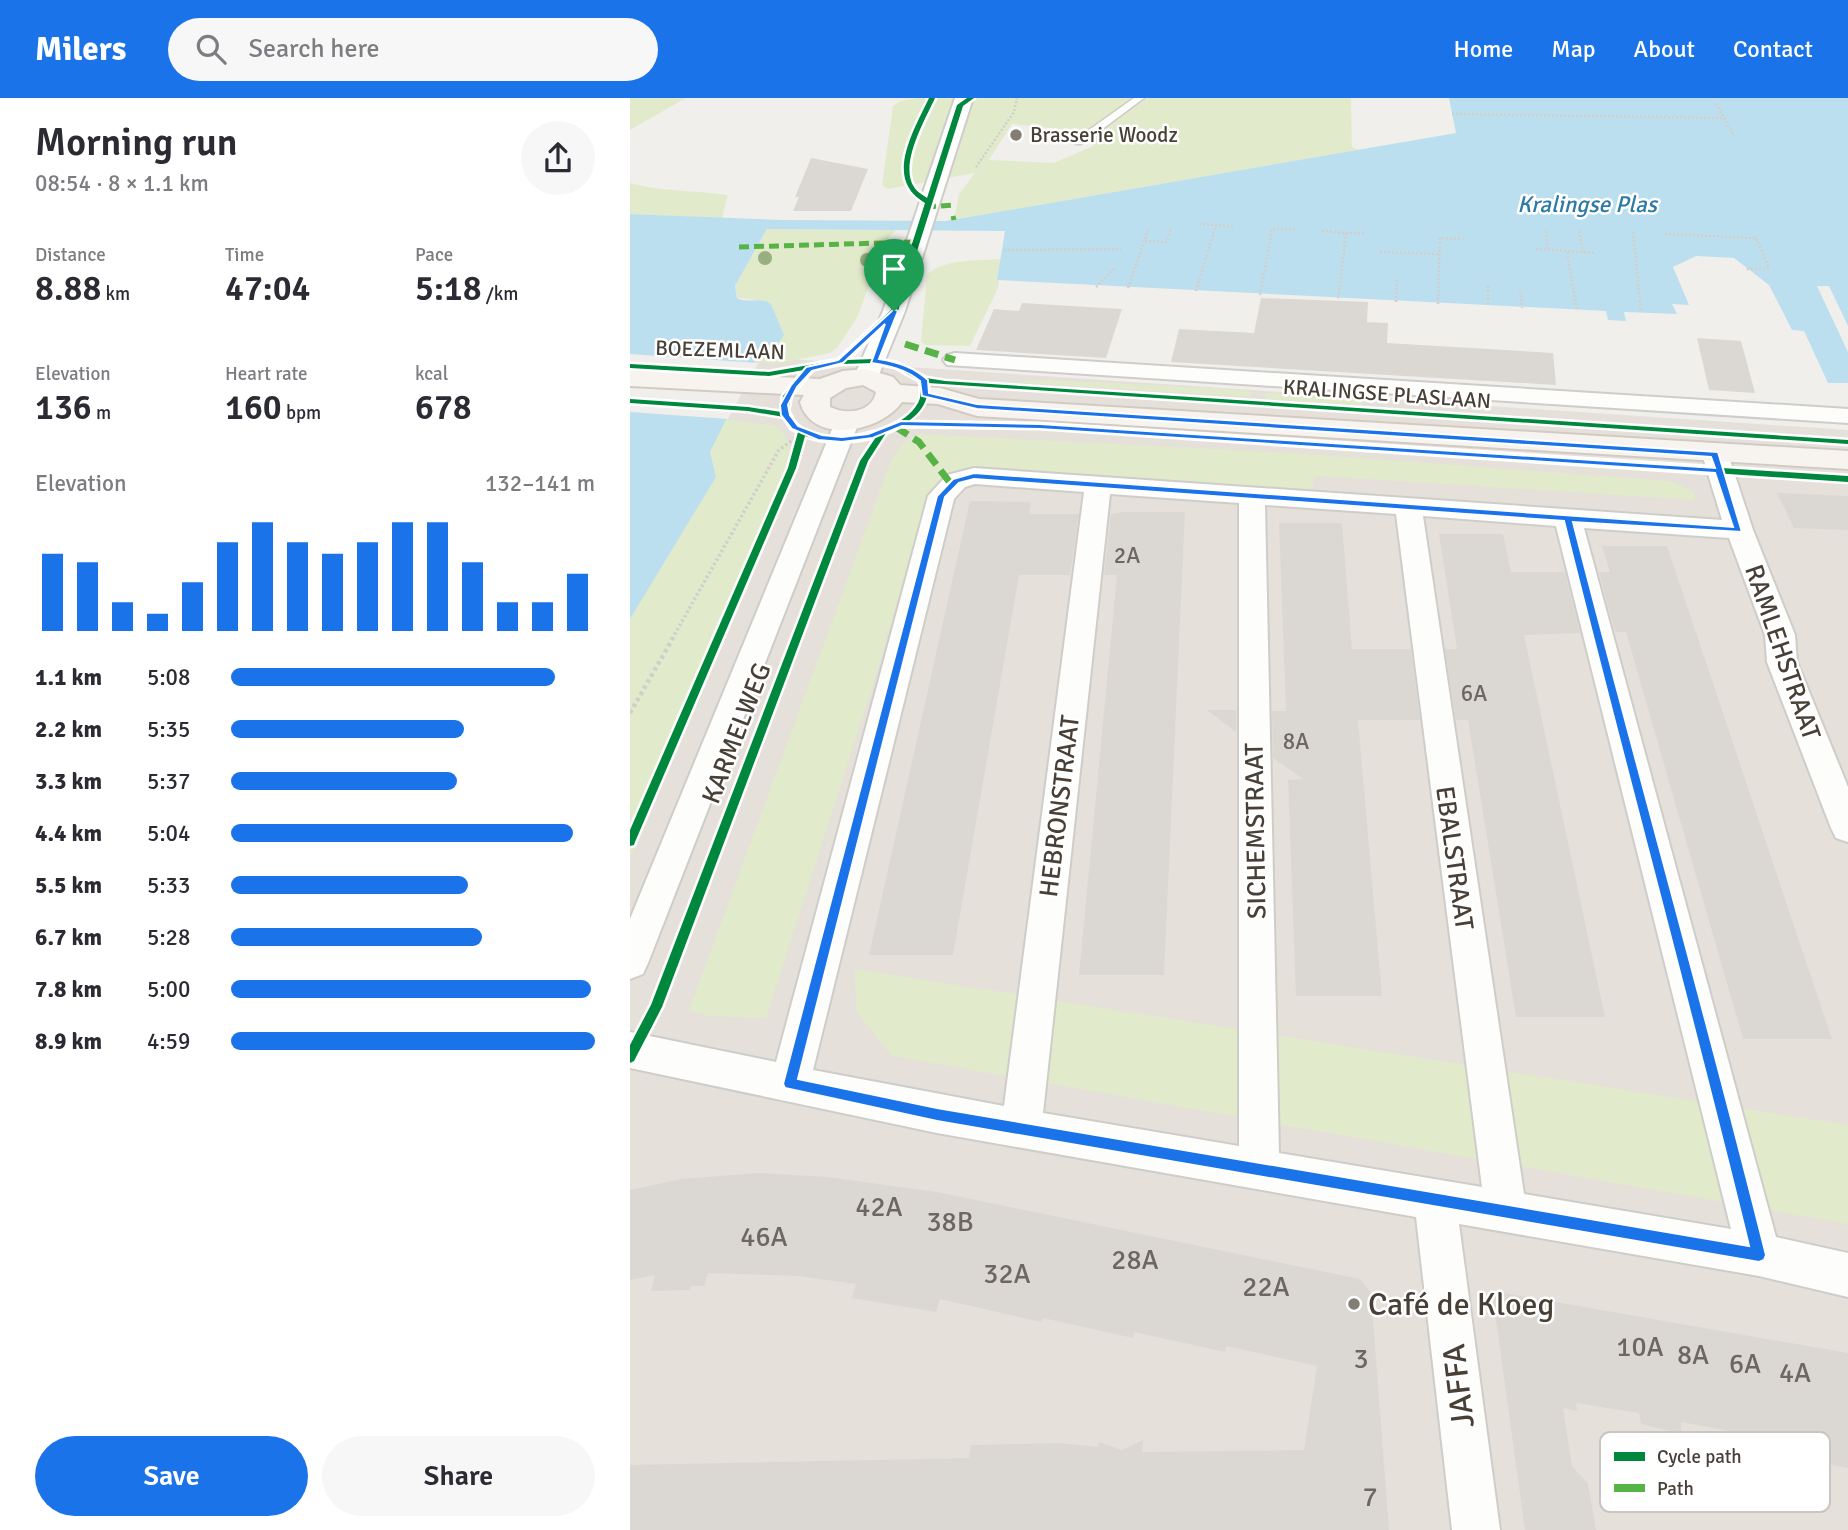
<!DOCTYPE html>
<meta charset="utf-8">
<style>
:root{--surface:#fff;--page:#f7f7f7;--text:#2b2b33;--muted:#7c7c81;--accent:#1a73e8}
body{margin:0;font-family:Signika,sans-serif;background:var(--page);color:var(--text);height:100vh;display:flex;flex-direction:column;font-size:26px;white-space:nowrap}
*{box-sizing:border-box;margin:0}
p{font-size:23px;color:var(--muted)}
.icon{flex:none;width:38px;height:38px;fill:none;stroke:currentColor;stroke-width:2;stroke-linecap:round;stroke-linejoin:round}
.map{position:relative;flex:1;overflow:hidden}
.details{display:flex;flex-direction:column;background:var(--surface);width:630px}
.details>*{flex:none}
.pin{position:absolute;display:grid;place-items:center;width:60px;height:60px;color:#fff;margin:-72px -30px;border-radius:50% 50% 50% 0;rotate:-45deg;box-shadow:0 0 7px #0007}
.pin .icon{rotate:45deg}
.round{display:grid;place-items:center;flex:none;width:74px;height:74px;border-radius:37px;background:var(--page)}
.headline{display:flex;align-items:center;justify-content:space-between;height:119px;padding:0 35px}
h1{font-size:38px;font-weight:600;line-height:52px}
.stats{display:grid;grid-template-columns:repeat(3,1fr);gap:10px;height:119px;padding:7px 35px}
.stats div{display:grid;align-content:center}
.stats b{font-size:35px;font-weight:600}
.stats small{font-size:19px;font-weight:400}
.stats p{font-size:19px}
.chart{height:196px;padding:14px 35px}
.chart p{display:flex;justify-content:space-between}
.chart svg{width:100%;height:126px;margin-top:7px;stroke:var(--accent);stroke-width:6}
.button{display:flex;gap:14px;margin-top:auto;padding:14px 35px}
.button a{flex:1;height:80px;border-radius:42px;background:var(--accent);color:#fff;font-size:28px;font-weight:600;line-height:80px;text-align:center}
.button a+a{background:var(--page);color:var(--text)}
ul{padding:0 35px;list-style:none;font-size:23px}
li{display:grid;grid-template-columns:112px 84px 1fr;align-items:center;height:52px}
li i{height:18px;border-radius:9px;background:var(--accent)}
header{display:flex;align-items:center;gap:42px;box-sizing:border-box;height:98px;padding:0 35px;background:var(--accent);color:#fff}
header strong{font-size:33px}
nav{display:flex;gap:38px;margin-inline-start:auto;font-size:24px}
.search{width:490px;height:63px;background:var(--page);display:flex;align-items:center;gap:18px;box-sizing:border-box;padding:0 24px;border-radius:38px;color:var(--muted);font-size:26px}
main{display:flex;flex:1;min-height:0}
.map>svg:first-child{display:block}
.residential{fill:#e5e0d9}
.green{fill:#e1ebcc;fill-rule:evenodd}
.water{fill:#bcdfef}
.pier{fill:#f1efec}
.building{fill:#dbd8d4}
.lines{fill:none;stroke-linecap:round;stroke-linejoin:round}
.lane-casing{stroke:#cfcdc9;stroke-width:3}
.street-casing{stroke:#cfcdc9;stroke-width:4}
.secondary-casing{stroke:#d1cbc3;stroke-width:4}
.path-far2{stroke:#d2cfca;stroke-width:2.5;stroke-dasharray:2 2;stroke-linecap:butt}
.path-far1{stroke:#d2cfca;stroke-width:3.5;stroke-dasharray:2.5 2.5;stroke-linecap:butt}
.path{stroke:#d2cfca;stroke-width:4.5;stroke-dasharray:3.5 3.5;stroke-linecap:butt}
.lane{fill:#fdfdfc;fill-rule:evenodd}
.street{fill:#fdfdfc;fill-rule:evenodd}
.secondary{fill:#f7f4ef;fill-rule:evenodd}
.quiet-far1{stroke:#57b346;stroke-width:5;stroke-dasharray:10 5;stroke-linecap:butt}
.quiet{stroke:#57b346;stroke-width:7;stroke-dasharray:14 7;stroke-linecap:butt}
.cycleway-casing{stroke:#fff;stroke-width:5}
.cycleway{fill:#00873e;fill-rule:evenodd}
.tree{fill:#98af81}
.route{fill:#1a73e8;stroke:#fff;stroke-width:2;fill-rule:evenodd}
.poi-dot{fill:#837d76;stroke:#fff;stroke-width:2.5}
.labels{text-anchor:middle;stroke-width:5;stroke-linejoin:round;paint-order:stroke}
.far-poi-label{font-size:21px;fill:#484037;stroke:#fff;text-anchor:start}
.far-street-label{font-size:21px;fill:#484037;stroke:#fff}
.far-water-label{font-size:23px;font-style:italic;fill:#2d7ba4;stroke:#fff}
.number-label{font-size:23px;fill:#6e675f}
.street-label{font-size:26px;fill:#484037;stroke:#fff}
.near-number-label{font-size:28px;fill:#6e675f}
.near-poi-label{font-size:32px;fill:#484037;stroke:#fff;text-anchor:start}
.near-street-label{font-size:32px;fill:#484037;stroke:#fff}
.key{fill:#fff;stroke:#c8c6c3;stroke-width:2}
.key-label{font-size:19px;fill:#484037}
</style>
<header>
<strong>Milers</strong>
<div class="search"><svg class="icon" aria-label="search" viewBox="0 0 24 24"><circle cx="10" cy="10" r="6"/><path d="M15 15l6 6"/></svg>Search here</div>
<nav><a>Home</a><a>Map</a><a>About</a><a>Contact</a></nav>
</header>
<main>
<section class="details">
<div class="headline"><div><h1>Morning run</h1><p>08:54 · 8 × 1.1 km</p></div><a class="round"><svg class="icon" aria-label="share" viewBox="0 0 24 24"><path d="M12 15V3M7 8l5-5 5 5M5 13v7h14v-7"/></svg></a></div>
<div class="stats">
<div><p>Distance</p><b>8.88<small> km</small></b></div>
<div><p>Time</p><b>47:04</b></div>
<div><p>Pace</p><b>5:18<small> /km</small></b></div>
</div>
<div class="stats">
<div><p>Elevation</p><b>136<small> m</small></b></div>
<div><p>Heart rate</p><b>160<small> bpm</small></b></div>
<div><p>kcal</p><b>678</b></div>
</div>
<div class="chart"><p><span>Elevation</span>132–141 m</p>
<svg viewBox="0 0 160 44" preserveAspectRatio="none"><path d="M5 44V17M15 44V20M25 44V34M35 44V38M45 44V27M55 44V13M65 44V6M75 44V13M85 44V17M95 44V13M105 44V6M115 44V6M125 44V20M135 44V34M145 44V34M155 44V24"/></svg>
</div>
<ul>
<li><b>1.1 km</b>5:08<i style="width:89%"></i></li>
<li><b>2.2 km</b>5:35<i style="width:64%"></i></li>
<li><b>3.3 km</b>5:37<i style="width:62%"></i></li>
<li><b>4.4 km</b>5:04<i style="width:94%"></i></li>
<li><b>5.5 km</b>5:33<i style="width:65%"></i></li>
<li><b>6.7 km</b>5:28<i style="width:69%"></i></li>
<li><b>7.8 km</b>5:00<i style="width:99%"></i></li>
<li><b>8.9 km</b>4:59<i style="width:100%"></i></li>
</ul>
<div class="button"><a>Save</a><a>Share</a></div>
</section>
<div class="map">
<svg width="1218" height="1432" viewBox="0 0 1218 1432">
<rect width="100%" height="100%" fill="#f1efec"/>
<path class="residential" d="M0 218 40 253 1218 332V1432H0Z"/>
<path class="green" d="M0 0H56L0 32Z
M286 0H721L722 49 729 52 316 123 325 118 329 96 345 75 258 91 252 87 263 8 271 3ZM489 19 461 42 463 48 424 65 359 62 382 26 453 33Z
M0 85C33 94 64 92 98 97L92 120 0 116Z
M137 131 266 132 255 144 227 220 207 250 200 255 146 266 125 263 127 252 149 244 137 203 107 200 105 188Z
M372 161 368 190 340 248 296 247 291 244 297 177C313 160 350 163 372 161Z
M419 282 614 292 621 295V299L380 284Z
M641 295 728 300 732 303V307L635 301V296Z
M94 321 148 328 160 347 161 384 0 760V521L62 415 80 354Z
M289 336 661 355 1041 383 1064 394V402L689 378 684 380 682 391 678 392 346 368 310 382 299 394 245 580 136 920 78 918 59 912 261 363 273 345Z
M225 871 1218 1027V1126L262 958 226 913Z"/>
<path class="water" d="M819 0H1218V228L1199 188H1187L1218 254V285H1198L1174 233 1162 232 1139 187 1104 160 1066 158 1043 169 1059 207 1042 206 1047 216 994 214 996 223 978 222 976 213 367 182 375 133 137 131 105 188 107 200C118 206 132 198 141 206L154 237 149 244 127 252V259L80 354 86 379 0 521V116L153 122 316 123 826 35Z"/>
<path class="pier" d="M0 256 128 265 98 321 0 314Z"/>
<path class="building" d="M181 60 238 71 221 113H163L169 99H165Z
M631 200 738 204 737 224 758 225 757 245 923 255 926 287 541 264 549 231 624 235Z
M392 205 492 211 476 260 346 252 364 211 389 213Z
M1067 240 1111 243 1125 295 1079 292Z
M1147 395 1218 398V432L1164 430Z
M340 403 401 404 399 416H449L440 477H389L323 857H239Z
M494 414H555L534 877H449L487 477H474L481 416Z
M649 425H712L722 551H781L790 622H728L752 898H666L658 682 673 681 643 660 642 613H656Z
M809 436H873L881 474H935L950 535 894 537 975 919H886L838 622H826L815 551H827Z
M972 448H1037L1202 941H1113L996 534H985L969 474H980Z
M577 612H606V634Z
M129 1075 197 1079 307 1094 730 1181 741 1195 759 1432H0V1367L339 1360 341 1347 429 1345 468 1349 469 1344 492 1352 513 1342 512 1354 674 1352 687 1268 596 1248 595 1254 504 1234 503 1240 413 1220 411 1224 310 1201 306 1214 222 1200 226 1186 168 1178 78 1175 74 1188H61L60 1192 21 1193 25 1177 0 1182V1092L52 1081Z
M862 1193 1218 1255V1370L1117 1349 1116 1336 1051 1324V1336L1011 1326 1009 1315 946 1305 947 1313 933 1310 942 1368 958 1386 966 1432H895Z"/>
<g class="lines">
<defs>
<path id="lane" d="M504 0H514L459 41 451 46H445V42Z"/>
<path id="street" d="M325 0H343L275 213 248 279 244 284H228L224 279 253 213Z
M325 255 1218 311V325L317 267 313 262 317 257Z
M217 317 226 319 229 324 18 865 13 876 0 881V821L205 324 208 319Z
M1085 348 1094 350 1098 356 1123 432 1165 537 1167 564 1218 689V744L1206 740 1201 730 1137 564 1135 537 1099 440 954 430 1146 1139 1218 1155V1199L1129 1178 829 1126 870 1432H822L786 1119 307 1035 0 970V934L146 964 298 398 317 377 344 370 1092 422 1072 356 1076 350ZM345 386 454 394 374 1008 183 972 324 401 335 389ZM480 396 609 405V1048L413 1015ZM635 407 766 416 852 1089 649 1055ZM793 418 926 428 1101 1131 894 1096Z"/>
<path id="secondary" d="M236 271 263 279 270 287 310 290 349 301 1218 353V371L347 318 308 306 272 304C251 334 182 348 170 304L174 297 0 288V272L190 281 213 273ZM233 287 246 294C242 315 216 317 200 309V300L216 290Z"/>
</defs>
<use href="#lane" class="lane-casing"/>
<use href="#street" class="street-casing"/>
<use href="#secondary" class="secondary-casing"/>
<path class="path-far2" d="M1086 6 1104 38
M822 16 1095 20
M346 69 384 14 387 0
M569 126 586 127
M692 133 716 135 708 201
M916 133 918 152
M949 133 953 154
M1003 134 1011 213
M716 135H736
M1035 136 1126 140 1139 170 1116 171
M515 143 536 144 541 131
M906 151 966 155
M374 152 491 151
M750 154 809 156
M937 154 947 212
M858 188V208
M466 189 485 170
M498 190 519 130
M566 193 586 127 604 129
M890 193 892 210
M630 197 642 131H667
M766 204 767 182
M808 206 810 140 833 141"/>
<path class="path-far1" d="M42 541 149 352 169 337"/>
<path class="path" d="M0 615 43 540"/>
<use href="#lane" class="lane"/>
<use href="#street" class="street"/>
<use href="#secondary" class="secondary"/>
<path class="quiet-far1" d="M296 109 324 107
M323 118 324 122
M109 149 287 144"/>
<path class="quiet" d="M275 246 325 262
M266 329 289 344 321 386"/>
<defs>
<path id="cycleway" d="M299 0H305C295 22 269 66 284 89 287 94 293 97 297 100L327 7 337 0H344L333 8 268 213 217 262 244 261 267 265 296 280 315 283 1218 342V346L298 285C299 302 292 314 277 324L409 326 1218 378V384L409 330 271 328 256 335 238 363 32 909 4 963 0 965V947L21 907 230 363 246 339C221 344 199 347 175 338L166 370 5 744 4 747 0 748V732L158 370 168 334 161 330 154 319 118 313 0 305V301L118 309 151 314 153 298 174 272 139 278 0 270V266L139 274 208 262 261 212 295 105C289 101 283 97 279 90 263 65 288 24 299 0ZM244 265 265 269 290 283C291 288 291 294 290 300 279 336 194 352 167 327 163 324 161 317 158 313L161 298 183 271 210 266Z"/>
</defs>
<use href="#cycleway" class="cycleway-casing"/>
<use href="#cycleway" class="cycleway"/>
</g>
<g class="tree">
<circle cx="135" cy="160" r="7"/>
<circle cx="237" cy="162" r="7"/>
</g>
<path class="route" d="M264 211 268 213 249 261C268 264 284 269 298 282L299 295 347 306 1088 354 1112 434 943 424C1006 669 1075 912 1136 1157L1134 1162 1129 1164 307 1023 155 990 153 986 307 398 323 381 344 375 1103 429 1085 375 410 331 272 328 243 340 212 344 188 342 162 331 151 317 150 307 161 287 176 269 208 262ZM255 226 241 265C260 268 275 271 290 283L292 298 347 311 1081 359 1085 370 410 326 271 323 238 336 212 339 192 337 168 328 160 317 158 307 167 289 182 273 213 265ZM344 381 934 423C994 665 1060 905 1119 1148L307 1010 168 981 315 399 329 385Z"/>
<g class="poi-dot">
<circle cx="386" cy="37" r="7"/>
<circle cx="724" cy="1206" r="7"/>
</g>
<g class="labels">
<g class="far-poi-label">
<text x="400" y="44">Brasserie Woodz</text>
</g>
<g class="far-street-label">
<text transform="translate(90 252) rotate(2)" y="7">BOEZEMLAAN</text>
<text transform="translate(757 296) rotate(4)" y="7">KRALINGSE PLASLAAN</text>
</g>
<g class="far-water-label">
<text x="957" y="114">Kralingse Plas</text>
</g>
<g class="number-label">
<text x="497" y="465">2A</text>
<text x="844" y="603">6A</text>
<text x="666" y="651">8A</text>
</g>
<g class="street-label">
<text transform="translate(1153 554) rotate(71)" y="9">RAMLEHSTRAAT</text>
<text transform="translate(106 635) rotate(-69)" y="9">KARMELWEG</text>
<text transform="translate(429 708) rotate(-83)" y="9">HEBRONSTRAAT</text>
<text transform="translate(625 733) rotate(-91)" y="9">SICHEMSTRAAT</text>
<text transform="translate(825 760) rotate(82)" y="9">EBALSTRAAT</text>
</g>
<g class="near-number-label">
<text x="249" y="1118">42A</text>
<text x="320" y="1133">38B</text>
<text x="134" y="1148">46A</text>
<text x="505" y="1171">28A</text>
<text x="377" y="1185">32A</text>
<text x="636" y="1198">22A</text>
<text x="1010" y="1258">10A</text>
<text x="1063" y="1266">8A</text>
<text x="731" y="1270">3</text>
<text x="1115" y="1275">6A</text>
<text x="1165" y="1284">4A</text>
<text x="740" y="1408">7</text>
</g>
<g class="near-poi-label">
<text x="738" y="1217">Café de Kloeg</text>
</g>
<g class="near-street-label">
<text transform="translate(828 1288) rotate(-97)" y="11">JAFFA</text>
</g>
</g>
<rect x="970" y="1334" width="230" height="80" rx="10" class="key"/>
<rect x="984" y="1354" width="31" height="9" fill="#00873e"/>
<rect x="984" y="1386" width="31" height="8" fill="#57b346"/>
<g class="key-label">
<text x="1027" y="1365">Cycle path</text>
<text x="1027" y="1397">Path</text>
</g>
</svg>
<div class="pin" style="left:264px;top:213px;background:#1e9e55"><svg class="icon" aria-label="arrive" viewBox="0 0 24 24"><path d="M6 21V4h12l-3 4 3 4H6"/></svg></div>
</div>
</main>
